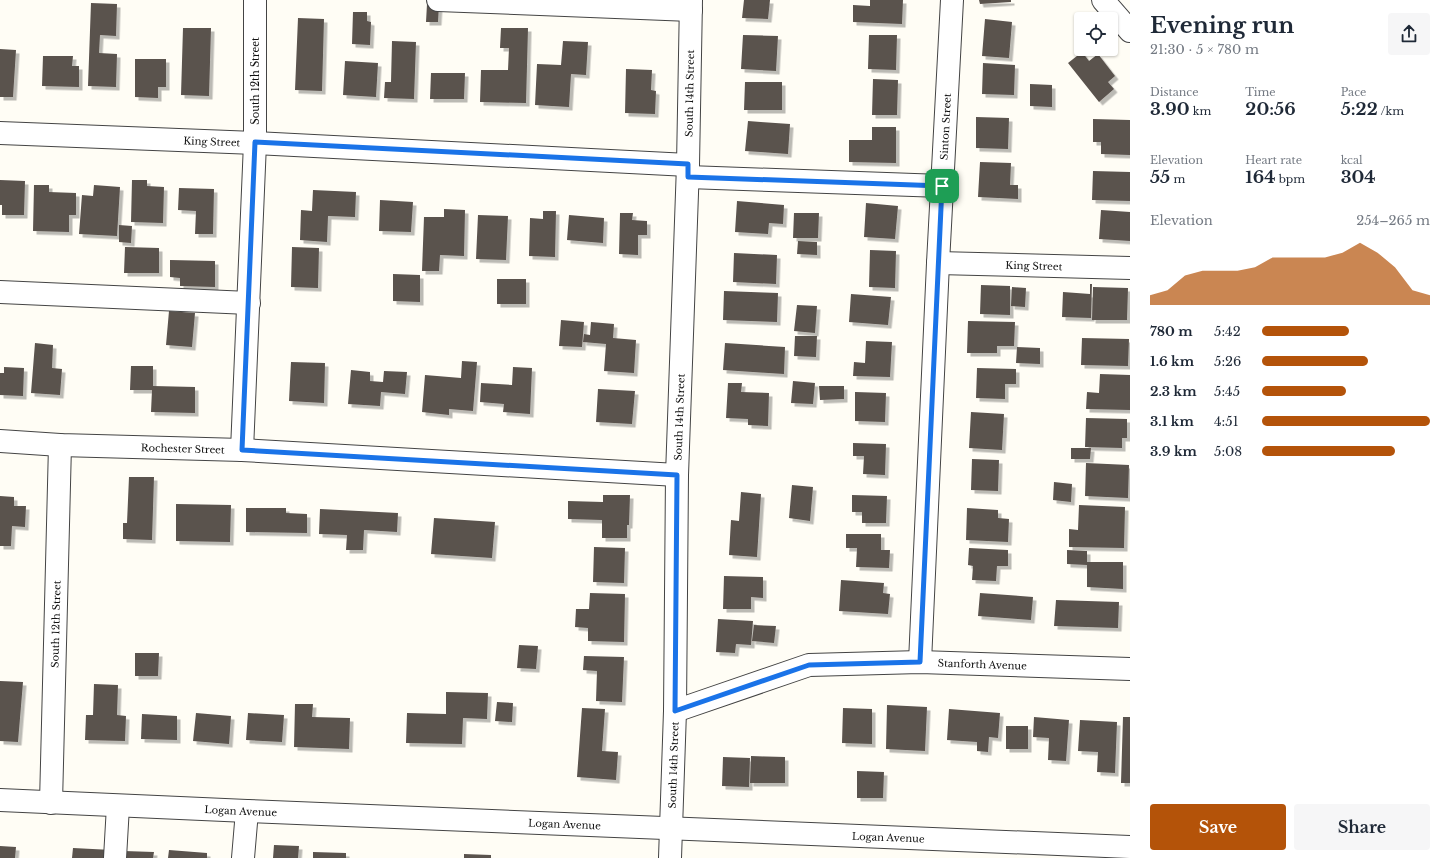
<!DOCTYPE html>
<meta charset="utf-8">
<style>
:root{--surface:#fff;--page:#f6f6f7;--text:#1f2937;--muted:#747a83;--accent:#b45309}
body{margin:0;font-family:"Libre Baskerville",serif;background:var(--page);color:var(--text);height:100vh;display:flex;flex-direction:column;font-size:15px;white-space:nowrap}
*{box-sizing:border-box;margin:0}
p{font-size:13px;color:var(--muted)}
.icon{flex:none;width:22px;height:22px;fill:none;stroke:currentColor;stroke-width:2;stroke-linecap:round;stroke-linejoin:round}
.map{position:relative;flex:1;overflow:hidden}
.side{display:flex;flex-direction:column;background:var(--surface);width:320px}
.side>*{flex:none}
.fabs{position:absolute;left:1074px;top:12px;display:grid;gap:8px}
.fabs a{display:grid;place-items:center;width:44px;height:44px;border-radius:4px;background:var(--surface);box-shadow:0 1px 3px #0004;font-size:20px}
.pin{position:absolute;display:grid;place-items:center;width:34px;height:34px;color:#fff;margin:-17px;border-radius:8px;box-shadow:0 2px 6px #0006}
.round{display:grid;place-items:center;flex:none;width:42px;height:42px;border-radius:4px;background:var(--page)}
.head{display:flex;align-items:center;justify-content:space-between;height:68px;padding:0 20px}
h1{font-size:22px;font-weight:700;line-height:30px}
.metrics{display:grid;grid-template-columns:repeat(3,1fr);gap:6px;height:68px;padding:4px 20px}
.metrics div{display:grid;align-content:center}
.metrics b{font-size:17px;font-weight:700}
.metrics small{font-size:11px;font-weight:400}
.metrics p{font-size:11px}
.chart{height:112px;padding:8px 20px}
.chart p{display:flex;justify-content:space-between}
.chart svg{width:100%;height:72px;margin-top:4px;fill:var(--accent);opacity:.7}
.primary-button{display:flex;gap:8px;margin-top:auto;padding:8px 20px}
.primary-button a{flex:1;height:46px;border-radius:4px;background:var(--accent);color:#fff;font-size:16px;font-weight:700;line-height:46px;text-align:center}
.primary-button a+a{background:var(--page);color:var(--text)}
ul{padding:0 20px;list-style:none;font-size:13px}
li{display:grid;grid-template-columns:64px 48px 1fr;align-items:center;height:30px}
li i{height:10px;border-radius:5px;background:var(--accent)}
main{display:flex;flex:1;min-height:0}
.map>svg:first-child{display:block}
.building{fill:#5a524d;filter:url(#shadow)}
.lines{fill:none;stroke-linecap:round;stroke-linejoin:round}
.minor-casing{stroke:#444;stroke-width:24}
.minor{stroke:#fff;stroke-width:22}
.route-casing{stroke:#fff;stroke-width:8}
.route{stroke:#1a73e8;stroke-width:5}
.labels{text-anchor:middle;stroke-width:4;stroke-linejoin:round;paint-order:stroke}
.street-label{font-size:10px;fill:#111;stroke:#fff}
</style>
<main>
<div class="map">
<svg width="1130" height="858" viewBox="0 0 1130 858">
<defs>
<filter id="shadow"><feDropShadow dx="3.5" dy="3.5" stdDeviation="0" flood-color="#0004"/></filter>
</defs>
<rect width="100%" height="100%" fill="#fffdf5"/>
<path class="building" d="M744 0H770L768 19 742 18Z
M870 0H903L902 24 853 22V5L870 6Z
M979 0H1011V2L980 4Z
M91 3 117 4 116 36 100 35 99 53 117 54 116 87 88 86Z
M427 4H439L438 22H426Z
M353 12H367V21L371 22 370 45 352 44Z
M298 18 324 19 322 91 295 90Z
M985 19 1012 22 1009 58 982 56Z
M183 28H211L209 96 181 95Z
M501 28H528L526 103 480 102 481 70H508L509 48H500Z
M743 35 778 36 776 71 741 69Z
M869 35H897L896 70 868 69Z
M392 41 416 42 414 99 384 98 385 82H391Z
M563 41 588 42 586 75 571 74 569 107 535 105 537 64 561 65Z
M0 49 16 50 13 97H0Z
M1082 52 1089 61 1098 54 1115 76 1108 82 1114 89 1099 102 1068 63Z
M43 56H73L72 66H79V87L42 86Z
M135 59H166V87H158V98L135 97Z
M345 61 378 63 376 97 343 95Z
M983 63 1015 65 1014 95 982 94Z
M626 69 652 70 651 90 656 91 655 114 625 113Z
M431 73H465L464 99H430Z
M873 79 898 80 897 115H872Z
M745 82H782V110H744Z
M1030 84 1052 85V107L1030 106Z
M976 117 1009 118 1008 149 976 148Z
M1093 119 1130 120V155L1101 154V142H1093Z
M748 121 790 124 788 154 745 151Z
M872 127H896V163L849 162V140H872Z
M980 162 1011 163 1010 185H1018V199L978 197Z
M1093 171 1130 172V201L1092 200Z
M0 180 25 181 24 215H2V205H0Z
M132 180H147V186L164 187 163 223 131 222Z
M34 185H49V192L76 193V215H69V232L33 231Z
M94 185 120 187 117 236 79 234 82 195 93 196Z
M179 188 214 189 213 234H195L196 211 178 210Z
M313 190 356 192 355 217 328 216 327 242 300 240 301 210 312 211Z
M380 200 413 202 411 232 379 231Z
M737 201 784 205 783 224 769 223 768 234 735 232Z
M866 203 898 206 895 239 864 237Z
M444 209 465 210 464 256 440 255 439 271H422L424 217H444Z
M1101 210 1130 212V241L1099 239Z
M543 211H556L555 257 529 256 530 218 543 219Z
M620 213H633L632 220 647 221V235H638V255L619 254Z
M794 213H819L818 238H793Z
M478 215 508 216 506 260 476 259Z
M569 215 604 218 603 243 567 240Z
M119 225 132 226 131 243 119 242Z
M798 241 817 242V255L797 254Z
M125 247 159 248V273H124Z
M292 247 319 248 318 288 291 287Z
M870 250 896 251 895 288 869 287Z
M734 253 777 255 776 284 733 282Z
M170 260 215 261V287L180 286V278L170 277Z
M393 274 420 275V302L393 301Z
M497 279H526V304H497Z
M1090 284H1092L1091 318 1062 317 1063 292 1090 294Z
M981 285 1010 286V315L980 314Z
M1012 287 1026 288 1025 307 1011 306Z
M1093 287 1128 288 1127 320H1092Z
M724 291 778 293 777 322 723 320Z
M851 294 891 297 888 325 849 322Z
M797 305 817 306 815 333 794 331Z
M169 311 195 313 192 347 166 345Z
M561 320 584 322 582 347 559 346Z
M968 321 1015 322 1014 346H997V353H967Z
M591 322 614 324 613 338 636 340 634 373 604 371 606 344 583 342 584 334 590 335Z
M795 336H817L816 357 794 356Z
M1082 338 1129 339 1128 366 1081 365Z
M866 341 892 342 890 377 853 376 854 362 865 363Z
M35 343 53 345 52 368 62 369 60 395 31 393Z
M725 343 785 347 784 374 723 370Z
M1017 347 1040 348V364L1016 363Z
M462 361 477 362 473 411 449 409V415L422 412 425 375 461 378Z
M291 362 325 363 324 403 289 401Z
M131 366H153V386L195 387V413L151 412 152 390H130Z
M4 367 24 368 23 396 0 395V373H4Z
M513 367 532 368 530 414 503 412 504 404 480 402 481 383 512 385Z
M977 368 1016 369V384H1005V399L976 398Z
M351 370 370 372V381L383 382 384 371 407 372 405 394 381 392 380 406 348 404Z
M1100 374 1130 375V410L1086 409 1087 392 1099 393Z
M793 381 815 383 813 404 791 403Z
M728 383H742L741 392 769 393 768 426 748 425V419L726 418Z
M819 386H844V399L820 400Z
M598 389 635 391 632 424 596 422Z
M855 392 886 393 885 422 855 421Z
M971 412 1004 414 1002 450 969 448Z
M1086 418 1127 419V438H1122V448L1085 447Z
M853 443 886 444 885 475 863 474 864 456H853Z
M1071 448H1091L1090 459H1071Z
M972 459 999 460 998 491 971 490Z
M1086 463 1129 465 1128 498 1085 496Z
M129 477H154L152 540 123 539V523H127Z
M1054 482 1072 484 1071 502 1053 500Z
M792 485 813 487 810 521 789 518Z
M741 492 761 494 757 557 729 555 731 520 739 521Z
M603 495H630L629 525H627V538H602V520L568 519V501L603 502Z
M852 495 887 496 886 523H862V512H852Z
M0 496 14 497V506H26L25 527 12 526 11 546H0Z
M176 504 231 505 230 542 176 541Z
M1079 505 1125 507 1124 548 1069 547V529L1078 530Z
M246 508H286V513L307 514V533L246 532Z
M967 508 998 510V518L1009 519 1008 542 966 540Z
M320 509 398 513 397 532 364 530 363 550H346L347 535 319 534Z
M434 518 495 522 492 558 431 554Z
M846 534H881V550H890L889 568 856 567 857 548H846Z
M594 547 625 548 624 583 593 582Z
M969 548 1008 550V566H997L996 581 972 580 973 566 968 565Z
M1067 550 1087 551V565L1067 564Z
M1087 562H1123V589L1087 587Z
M724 576 763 577V598L751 597V609H723Z
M841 580 884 583 883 593 890 594 888 614 839 611Z
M590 593 625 594 624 642 588 641V628L575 627 576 609H589Z
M980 593 1033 597 1031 620 978 616Z
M1056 600 1119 602 1118 628 1054 626Z
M718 619 753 621 751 645 736 644 735 653 716 652Z
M754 625 776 626 774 643 752 641Z
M519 645 538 646 536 669 517 668Z
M135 653H159L158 676H135Z
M584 656 624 657 622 702 596 701 597 671 583 670Z
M0 681 23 682 18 742 0 741Z
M94 684 118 685 117 715 126 716 125 741 85 740 86 715H93Z
M446 692 488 693 487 719 463 718 462 744 406 743 407 713 446 714Z
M497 702 513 703 512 722 495 721Z
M295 704H313L312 717 350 718 349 749 294 747Z
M887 705 927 707 925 751 886 749Z
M582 708 605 709 602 751 618 752 616 780 577 777Z
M843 708 872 709V744L842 743Z
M949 709 1000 713 998 738 989 737 988 752 977 751V742L947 740Z
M196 713 231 716 229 744 193 741Z
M248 713 284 715 282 742 246 740Z
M142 714 177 716V740L141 739Z
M1034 717 1069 720 1066 761 1048 760 1049 738 1033 737Z
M1123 717H1130V783H1121Z
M1080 720 1117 722 1115 773 1097 772 1098 752 1078 751Z
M1006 726H1028V749H1006Z
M751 756 785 757V783H750Z
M723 757 750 758 749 787 722 786Z
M857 771 884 772 883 798H857Z
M274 845 299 846 298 858H273Z
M0 846 16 847 15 858H0Z
M73 848 112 850V858H72Z
M169 850 207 853V858H168Z
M124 851 154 852 153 858H123Z
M313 852 346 853V858H313Z
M464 854 491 855V858H464Z"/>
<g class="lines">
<defs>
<g id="minor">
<path d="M438 0 691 10"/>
<path d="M1103 0 1130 31"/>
<path id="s1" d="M0 133 255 143 688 165"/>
<path d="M688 177 942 186"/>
<path id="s2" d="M938 263 1130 268"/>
<path d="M0 292 249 303"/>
<path id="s3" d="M0 441 60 445 242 450 677 475"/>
<path d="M242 450 255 143V0"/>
<path id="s4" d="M920 662 938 263 952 0"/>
<path id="s5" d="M675 711 809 665 920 662 1130 669"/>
<path id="s6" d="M0 800 247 811 1130 847"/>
<path id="s7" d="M51 803 60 445"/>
<path d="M115 858 118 806"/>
<path d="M243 858 247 811"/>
<path id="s8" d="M670 858 675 711 677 475 688 165 691 0"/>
</g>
</defs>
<use href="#minor" class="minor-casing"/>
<use href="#minor" class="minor"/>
</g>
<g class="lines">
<defs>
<path id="route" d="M255 142 688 164V177L942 186 920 662 809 665 675 711 677 475 242 450Z"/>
</defs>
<use href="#route" class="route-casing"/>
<use href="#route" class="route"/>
</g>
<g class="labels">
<g class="street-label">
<text transform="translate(255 81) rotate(-90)" y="4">South 12th Street</text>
<text dy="4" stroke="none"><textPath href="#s8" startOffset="765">South 14th Street</textPath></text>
<text dy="4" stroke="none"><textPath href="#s4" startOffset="536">Sinton Street</textPath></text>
<text dy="4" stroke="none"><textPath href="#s1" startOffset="212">King Street</textPath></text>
<text dy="4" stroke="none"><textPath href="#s2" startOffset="96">King Street</textPath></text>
<text dy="4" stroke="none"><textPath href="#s8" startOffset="441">South 14th Street</textPath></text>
<text dy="4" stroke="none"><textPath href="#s3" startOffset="183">Rochester Street</textPath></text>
<text dy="4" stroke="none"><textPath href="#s7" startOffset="179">South 12th Street</textPath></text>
<text dy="4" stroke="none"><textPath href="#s5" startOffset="315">Stanforth Avenue</textPath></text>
<text dy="4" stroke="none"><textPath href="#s8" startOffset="93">South 14th Street</textPath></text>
<text dy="4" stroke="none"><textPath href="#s6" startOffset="241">Logan Avenue</textPath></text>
<text dy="4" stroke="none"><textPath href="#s6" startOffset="565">Logan Avenue</textPath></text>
<text dy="4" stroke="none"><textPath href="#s6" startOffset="889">Logan Avenue</textPath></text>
</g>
</g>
</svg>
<div class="fabs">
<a><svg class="icon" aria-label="locate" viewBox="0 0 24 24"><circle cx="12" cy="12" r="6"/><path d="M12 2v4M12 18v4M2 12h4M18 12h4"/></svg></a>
</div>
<div class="pin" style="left:942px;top:186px;background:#1e9e55"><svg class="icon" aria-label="arrive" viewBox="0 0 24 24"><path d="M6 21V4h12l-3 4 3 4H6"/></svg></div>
</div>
<section class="side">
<div class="head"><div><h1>Evening run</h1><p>21:30 · 5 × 780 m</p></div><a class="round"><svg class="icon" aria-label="share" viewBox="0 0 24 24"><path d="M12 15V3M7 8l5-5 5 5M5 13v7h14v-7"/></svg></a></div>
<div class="metrics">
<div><p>Distance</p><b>3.90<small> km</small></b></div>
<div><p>Time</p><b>20:56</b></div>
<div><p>Pace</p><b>5:22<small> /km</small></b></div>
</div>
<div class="metrics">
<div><p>Elevation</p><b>55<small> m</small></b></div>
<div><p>Heart rate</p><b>164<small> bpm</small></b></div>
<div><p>kcal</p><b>304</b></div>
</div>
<div class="chart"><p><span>Elevation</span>254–265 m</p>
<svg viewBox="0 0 160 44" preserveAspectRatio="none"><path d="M0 44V38L10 35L20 26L30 23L40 23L50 23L60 21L70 15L80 15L90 15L100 15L110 12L120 6L130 12L140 21L150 35L160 38V44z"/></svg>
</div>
<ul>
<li><b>780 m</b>5:42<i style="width:52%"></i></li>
<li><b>1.6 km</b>5:26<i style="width:63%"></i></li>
<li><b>2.3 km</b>5:45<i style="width:50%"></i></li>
<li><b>3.1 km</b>4:51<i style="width:100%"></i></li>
<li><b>3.9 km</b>5:08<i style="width:79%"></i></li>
</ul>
<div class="primary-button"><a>Save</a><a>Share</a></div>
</section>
</main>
